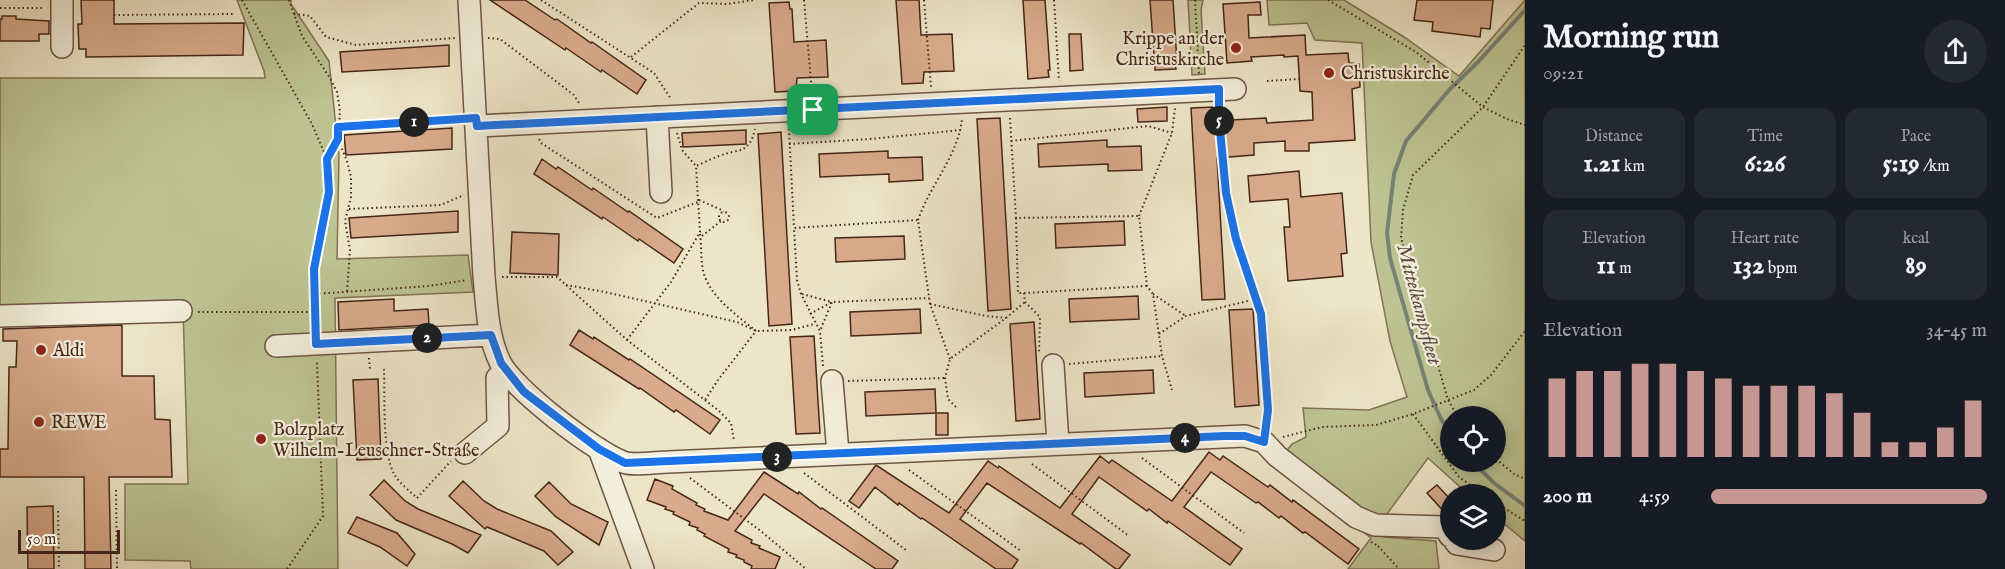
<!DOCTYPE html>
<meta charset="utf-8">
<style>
:root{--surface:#171b24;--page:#242831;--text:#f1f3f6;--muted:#9ea1a6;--accent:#c59692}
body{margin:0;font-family:"IM FELL English",serif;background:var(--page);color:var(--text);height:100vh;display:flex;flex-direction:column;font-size:22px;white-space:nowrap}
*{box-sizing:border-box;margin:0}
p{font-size:20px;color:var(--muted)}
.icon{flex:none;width:33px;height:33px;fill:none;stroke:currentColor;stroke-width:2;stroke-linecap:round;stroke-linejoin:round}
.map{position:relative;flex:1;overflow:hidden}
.panel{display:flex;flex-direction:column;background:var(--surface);width:480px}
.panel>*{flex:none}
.fabs{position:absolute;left:1440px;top:406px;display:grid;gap:12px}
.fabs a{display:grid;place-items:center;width:66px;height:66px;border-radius:50%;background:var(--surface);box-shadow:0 3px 15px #0003;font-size:30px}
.scale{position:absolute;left:18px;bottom:15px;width:102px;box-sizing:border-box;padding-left:6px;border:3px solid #452618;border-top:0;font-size:16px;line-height:21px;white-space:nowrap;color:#452618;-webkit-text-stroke:4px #f3eedb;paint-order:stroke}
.pin{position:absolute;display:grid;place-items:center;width:51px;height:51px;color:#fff;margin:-26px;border-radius:12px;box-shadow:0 3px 9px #0006}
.km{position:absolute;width:30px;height:30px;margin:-15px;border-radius:50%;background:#222;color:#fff;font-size:16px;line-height:30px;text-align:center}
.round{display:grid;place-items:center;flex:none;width:63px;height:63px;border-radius:32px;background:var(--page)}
.overview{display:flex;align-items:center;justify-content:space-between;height:102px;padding:0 18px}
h1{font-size:33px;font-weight:700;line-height:45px}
.figures{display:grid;grid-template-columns:repeat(3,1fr);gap:9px;height:102px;padding:6px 18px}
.figures div{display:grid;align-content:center;border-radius:15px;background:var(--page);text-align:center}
.figures b{font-size:26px;font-weight:700}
.figures small{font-size:16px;font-weight:400}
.figures p{font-size:16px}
.chart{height:168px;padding:12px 18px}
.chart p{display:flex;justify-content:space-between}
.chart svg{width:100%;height:108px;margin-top:6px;stroke:var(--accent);stroke-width:6}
ul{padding:0 18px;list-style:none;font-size:20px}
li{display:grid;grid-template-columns:96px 72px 1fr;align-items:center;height:45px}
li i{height:15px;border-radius:8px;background:var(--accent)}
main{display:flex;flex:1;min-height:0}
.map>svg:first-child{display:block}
.green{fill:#bdc392;stroke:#817455;stroke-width:1.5;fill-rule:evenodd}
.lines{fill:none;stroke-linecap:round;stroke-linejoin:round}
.stream{stroke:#778275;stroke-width:4}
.building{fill:#d9ab8c;stroke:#452618;stroke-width:1.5}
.minor-casing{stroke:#6f5644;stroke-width:24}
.path{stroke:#452618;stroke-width:2;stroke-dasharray:1.5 3;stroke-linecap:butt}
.minor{stroke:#f3eedb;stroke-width:21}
.route-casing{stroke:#fff;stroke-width:12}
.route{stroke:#1a73e8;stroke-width:8}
.poi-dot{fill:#8f2418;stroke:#f3eedb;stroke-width:2}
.labels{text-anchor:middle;stroke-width:4.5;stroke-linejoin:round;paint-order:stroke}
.poi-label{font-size:18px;fill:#452618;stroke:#f3eedb;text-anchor:start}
.water-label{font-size:20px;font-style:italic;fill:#5a4c3f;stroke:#f3eedb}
</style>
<main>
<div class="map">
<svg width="1525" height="569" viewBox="0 0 1525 569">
<rect width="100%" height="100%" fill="#ede5c7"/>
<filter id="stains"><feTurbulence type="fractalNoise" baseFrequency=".00333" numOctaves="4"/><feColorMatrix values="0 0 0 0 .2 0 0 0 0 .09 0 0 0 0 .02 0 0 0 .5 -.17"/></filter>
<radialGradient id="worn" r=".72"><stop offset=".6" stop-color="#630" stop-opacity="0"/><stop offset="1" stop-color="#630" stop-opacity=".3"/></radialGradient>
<path class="green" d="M237 0H291V4L329 61 339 155 337 259 468 255 473 292 335 298 338 569H191L190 561 125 560V484H188L183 306 0 305V78H265L264 71Z
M1188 0H1203L1201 10 1205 74 1192 75Z
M1267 0H1344L1404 37 1459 76 1525 0V541L1496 517V495H1469L1428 458 1384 518V537L1436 541 1439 569H1348L1371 538 1275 465 1292 444 1306 437 1303 408 1369 410 1407 397 1390 341 1371 242 1362 43 1315 40 1307 23 1269 25ZM1450 417H1496V462H1450Z"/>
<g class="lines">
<path class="stream" d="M1450 432 1441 419 1428 390 1390 258 1387 233 1394 174 1406 141 1450 89 1479 61 1525 10
M1473 462 1494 483 1525 506"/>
</g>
<path class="building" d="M81 0H114V24L244 23 243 55 86 57V49H79L78 24H82Z
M490 0H525L555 20 557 19 591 43 592 42 646 80 637 94 602 70 601 72 566 48 565 50Z
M896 0H919L921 35 952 34 954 71 924 72 923 83 902 84Z
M1023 0H1045L1050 70H1048L1049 77 1028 79Z
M1150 0H1173L1177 62H1175L1176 69 1155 70Z
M1417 0H1493L1490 29 1481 28 1480 37 1432 31 1433 22 1414 20Z
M789 2 790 9H792L794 42 826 40 828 77 797 78 796 91 775 92 769 3Z
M1260 2 1261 15H1248L1249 38 1305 35 1306 55 1348 53 1349 63 1359 64 1360 87 1352 89 1355 140 1309 143V151H1285V141L1254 143V155L1217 158 1225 299 1202 300 1191 108 1214 107V121L1266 118 1267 123 1313 120 1312 92 1300 91 1298 56 1284 57V55L1251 57 1252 61 1227 63 1223 4Z
M2 16H16V19L49 21V34H39V41H0V19H2Z
M1069 34H1081L1083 70 1070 71Z
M449 45V66L342 72 340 52Z
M1167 107V121L1138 122 1137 109Z
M1000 118 1011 309 988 311 977 119Z
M452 128V149L346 155 344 135Z
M746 130V144L683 147 682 133Z
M781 132 792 324 769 326 758 134Z
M1107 140V147L1141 146 1142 170 1108 171V164L1039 167 1038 144Z
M888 151V158L922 157 923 180 889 182V174L820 177 819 154Z
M542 159 556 169 558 167 592 190 593 188 628 212 629 211 683 249 674 263 639 239 638 241 603 217 602 219 534 174Z
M1299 171 1301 197 1342 193 1347 253 1341 254 1343 276 1288 281 1284 227H1290L1288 199 1250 202 1248 176Z
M458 211V232L351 238 349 218Z
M1124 221 1125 245 1056 248 1055 224Z
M512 232 559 234 558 275 510 273Z
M904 236 905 259 836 262 835 238Z
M1138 296 1139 319 1070 322 1069 299Z
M394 299V311L428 309 429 325 339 330 338 302Z
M920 309 921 333 851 336 850 312Z
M1253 309 1259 405 1235 407 1229 310Z
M1034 322 1040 419 1016 421 1010 324Z
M122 325V376H154L155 419 170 420 172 477H109L111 569H85L84 477H0V449H8L9 367H16L17 341H3V329Z
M579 330 593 339 594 337 629 360 630 359 720 420 710 434 676 410 674 412 640 388 639 389 570 345Z
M814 336 820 433 796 434 790 337Z
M1153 370 1154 393 1085 397 1084 373Z
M378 379 381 459 357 460 353 380Z
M935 389 936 413 866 416 865 392Z
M936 413H948V435H936Z
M1209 452 1220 460 1223 456 1268 487 1270 485 1292 502 1293 500 1359 549 1348 564 1305 532 1303 533 1281 516 1279 518 1258 502 1256 503 1211 472 1184 507 1242 549 1230 565 1168 521 1167 523 1149 509 1147 511 1099 477 1072 514 1130 555 1119 569H1116L1081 543 1080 544 987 483 960 519 1018 560 1012 569H996L922 518 921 519 899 503 898 505 875 487 859 508 849 501 876 465 949 513 988 461 998 468 999 466 1060 508 1100 456 1109 463 1112 460 1172 501Z
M764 472 798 494 799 492 821 509 822 508 898 561 892 569H876L764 494 735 531 752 540 751 543 760 546 759 548 780 557 775 569H751L752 566 744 562V560L736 557 737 555 728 552 729 549 704 536 705 534 697 530 698 528 689 525 690 522 673 514 674 512 665 509 666 507 647 500 655 479 673 486 672 489 697 503 696 505 705 509 704 511 728 520Z
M384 480 405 501 418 509 481 535 468 553 452 544 396 520 370 495Z
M463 481 484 501 497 509 551 531 573 552 558 565 544 551 487 527 485 529 449 496Z
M549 482 571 504 608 522 599 545 556 517 535 496Z
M1437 485 1450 499V516L1447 515 1427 493Z
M53 506 54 569H28L27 507Z
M357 517 397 533 415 554 407 566 380 547 348 533Z"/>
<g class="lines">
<defs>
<path id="minor" d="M62 0V47
M469 0 484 277C487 305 487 335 500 362 513 389 594 451 623 462 633 466 657 462 668 462L1245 436 1264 442 1277 456 1356 517 1375 525 1444 527 1450 536
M657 117 661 192
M477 126 1235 89
M0 316 181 311
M276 346 491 335
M1053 365 1058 444
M832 381 838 453
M599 449 643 569
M465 453 498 426 497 378 505 370
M1454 540 1457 544 1494 550"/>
</defs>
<use href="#minor" class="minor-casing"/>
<path class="path" d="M242 0 312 124 327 159 329 192 314 269 315 325
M289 0 302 36 330 78 337 92 340 111 338 139 347 161 351 177V197L345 221 350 250 347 292
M541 0 654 73 671 99
M804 0 812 93
M924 0 931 87
M1054 0 1059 81
M1195 0 1199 75
M1328 0 1416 52 1483 107 1507 119 1525 125
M0 8H44
M294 14 310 16 326 37 356 45 455 38
M114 15 234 14
M488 38 500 39 574 95 579 103
M631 57 699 3 727 4 754 0
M1267 81 1299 79
M1219 107 1226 193 1236 239 1261 314 1268 410 1266 426
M1010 118 1016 218 1139 216 1147 286 1153 294 1162 356 1172 390
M339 127 459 119
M789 129 794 228
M677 133 682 150 696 166
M539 139 541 143 657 218 698 202
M1011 141 1148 126 1172 133
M789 144 870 139 961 130
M327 159 337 140
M699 200 724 211
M349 209 441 205 464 195
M719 217a5 5 0 1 1 10 0a5 5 0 1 1-10 0Z
M1139 216 1172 133 1175 108
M1016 218 1018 293H1024L1025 302 1040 317 1039 353
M918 220C930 185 958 156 962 119
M700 234C702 248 700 264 705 277 714 300 738 316 756 331L718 380 705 400
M702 236 721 221
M502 277H557L627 340 718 410 731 423 734 441
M566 285 600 291 737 322 756 331 792 330 814 324
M1024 293 1147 286
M315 294 429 286 467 280
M802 294 832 302 820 331
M1153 294 1186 316
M930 304 986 316 1006 318
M198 312H315
M810 314 832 302 929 298
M1159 334 1186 316 1256 299
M627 340 671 282 700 232 696 166C703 163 711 159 719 156 739 148 749 155 755 129
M369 358 370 370
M1069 364 1162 356
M823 366 820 331 801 294 797 280 794 228 918 220 930 304 950 359
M384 369C385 396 382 451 394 474 399 483 410 491 417 498L451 461
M848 381 945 378
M956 407 948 399 945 378 950 359 1006 318 1025 302
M1413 414 1459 477 1484 495
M1458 417 1448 400 1401 238 1403 210 1413 175 1483 107 1525 45
M1283 437 1322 427 1376 425 1413 414 1474 390 1491 375 1525 331
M1142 458 1244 533
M1496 459 1514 474 1525 479
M1032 464 1129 536
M909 470 1021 551
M804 473 906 550
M690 478 762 532 806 569
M116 490 117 569
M1496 503 1525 521
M58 511 59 569
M1371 542 1378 546
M1378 546 1399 569
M287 569 323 516 317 361"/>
<use href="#minor" class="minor"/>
</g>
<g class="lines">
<defs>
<path id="route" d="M1219 89V119L1226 193 1236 239 1261 314 1268 410 1264 442 1245 436H1225L625 463 599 449 524 392 501 363 491 335 316 344 314 269 329 192 327 159 338 139V127L476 118 477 126Z"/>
</defs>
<use href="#route" class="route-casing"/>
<use href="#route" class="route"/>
</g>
<g class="poi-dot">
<circle cx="1236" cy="48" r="6"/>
<circle cx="1329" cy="73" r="6"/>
<circle cx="41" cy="350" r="6"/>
<circle cx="39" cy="422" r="6"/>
<circle cx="261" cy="439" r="6"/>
</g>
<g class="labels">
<g class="poi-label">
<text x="1224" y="44" text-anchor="end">Krippe an der<tspan x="1224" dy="21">Christuskirche</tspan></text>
<text x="1341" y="79">Christuskirche</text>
<text x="53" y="356">Aldi</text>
<text x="51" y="428">REWE</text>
<text x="273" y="435">Bolzplatz<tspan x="273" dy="21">Wilhelm-Leuschner-Straße</tspan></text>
</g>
<g class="water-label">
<text transform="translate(1420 304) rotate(75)" y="7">Mittelkampsfleet</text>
</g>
</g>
<rect width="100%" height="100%" filter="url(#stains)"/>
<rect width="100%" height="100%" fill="url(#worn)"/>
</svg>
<div class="fabs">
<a><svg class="icon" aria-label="locate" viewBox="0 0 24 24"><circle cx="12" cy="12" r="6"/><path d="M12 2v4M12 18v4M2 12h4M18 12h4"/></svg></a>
<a><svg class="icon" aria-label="layers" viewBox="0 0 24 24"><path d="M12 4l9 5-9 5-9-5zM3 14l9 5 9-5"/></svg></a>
</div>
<div class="scale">50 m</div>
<div class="pin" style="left:813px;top:110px;background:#1e9e55"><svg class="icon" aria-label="arrive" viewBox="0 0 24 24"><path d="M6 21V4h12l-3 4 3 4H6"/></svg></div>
<b class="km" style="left:414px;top:122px">1</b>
<b class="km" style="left:427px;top:338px">2</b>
<b class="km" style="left:777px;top:457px">3</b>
<b class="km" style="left:1185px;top:438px">4</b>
<b class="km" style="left:1219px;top:121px">5</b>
</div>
<section class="panel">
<div class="overview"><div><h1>Morning run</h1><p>09:21</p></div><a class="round"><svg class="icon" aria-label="share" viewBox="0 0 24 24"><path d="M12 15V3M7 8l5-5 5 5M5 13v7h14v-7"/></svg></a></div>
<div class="figures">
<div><p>Distance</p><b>1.21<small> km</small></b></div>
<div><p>Time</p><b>6:26</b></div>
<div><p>Pace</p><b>5:19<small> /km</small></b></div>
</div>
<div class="figures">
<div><p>Elevation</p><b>11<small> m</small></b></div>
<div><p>Heart rate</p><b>132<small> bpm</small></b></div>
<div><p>kcal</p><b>89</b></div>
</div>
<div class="chart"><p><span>Elevation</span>34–45 m</p>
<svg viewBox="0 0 160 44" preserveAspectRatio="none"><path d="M5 44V12M15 44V9M25 44V9M35 44V6M45 44V6M55 44V9M65 44V12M75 44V15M85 44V15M95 44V15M105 44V18M115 44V26M125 44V38M135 44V38M145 44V32M155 44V21"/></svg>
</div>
<ul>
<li><b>200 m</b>4:59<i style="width:100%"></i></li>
</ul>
</section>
</main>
